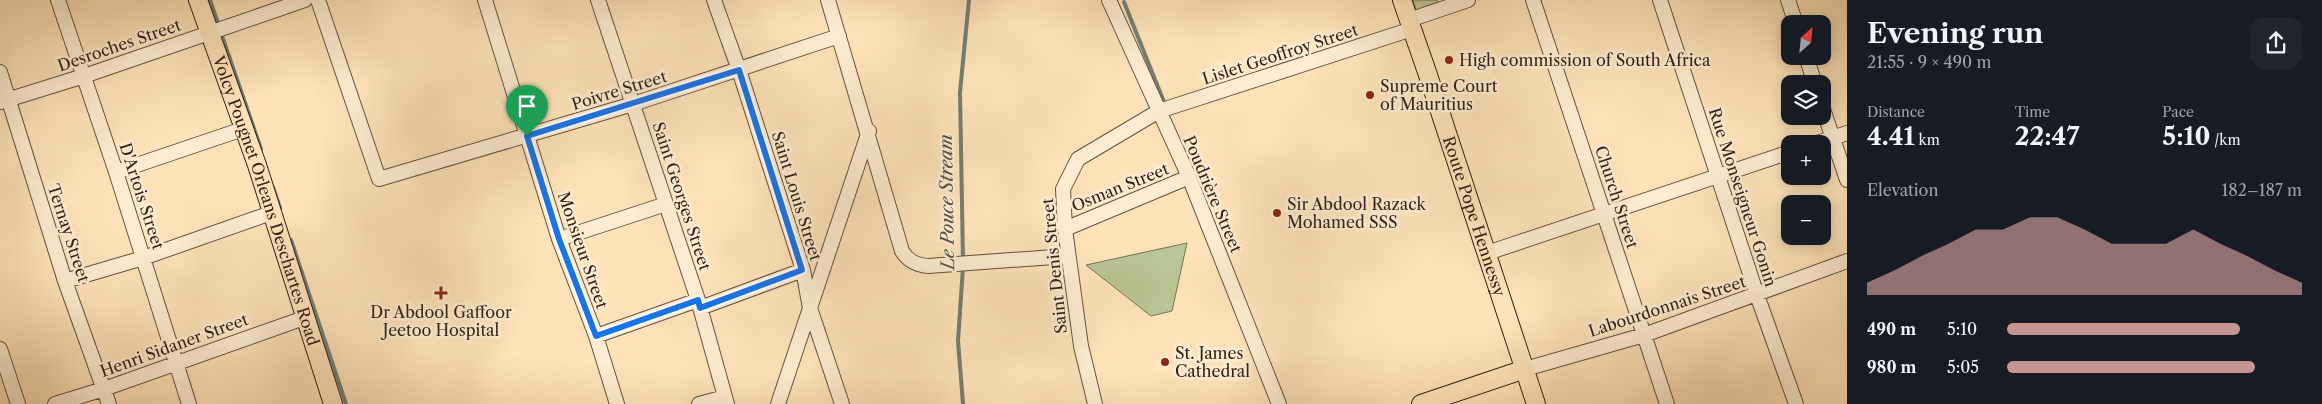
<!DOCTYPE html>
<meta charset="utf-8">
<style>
:root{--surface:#171b24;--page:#20242c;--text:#f1f3f6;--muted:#9ea1a6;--accent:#c59692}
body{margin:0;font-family:"Libre Caslon Text",serif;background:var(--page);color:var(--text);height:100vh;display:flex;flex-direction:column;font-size:19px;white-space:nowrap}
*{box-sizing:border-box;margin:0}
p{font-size:16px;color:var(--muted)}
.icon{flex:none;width:28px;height:28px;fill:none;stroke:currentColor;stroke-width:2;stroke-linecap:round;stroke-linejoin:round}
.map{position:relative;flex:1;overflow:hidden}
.panel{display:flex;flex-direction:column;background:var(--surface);width:475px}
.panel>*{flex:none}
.needle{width:32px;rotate:27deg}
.fabs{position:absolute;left:1781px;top:15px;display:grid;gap:10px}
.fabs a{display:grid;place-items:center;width:50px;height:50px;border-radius:10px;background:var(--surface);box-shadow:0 2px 12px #0003;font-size:25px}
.pin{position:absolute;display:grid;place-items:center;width:42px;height:42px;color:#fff;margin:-51px -21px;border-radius:50% 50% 50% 0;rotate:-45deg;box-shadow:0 0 5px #0007}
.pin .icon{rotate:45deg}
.round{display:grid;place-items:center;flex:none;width:52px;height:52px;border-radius:15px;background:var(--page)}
.headline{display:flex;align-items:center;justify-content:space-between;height:85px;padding:0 20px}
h1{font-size:28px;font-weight:700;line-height:38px}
.figures{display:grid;grid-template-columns:repeat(3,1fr);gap:8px;height:85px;padding:5px 20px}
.figures div{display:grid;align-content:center}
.figures b{font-size:25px;font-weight:700}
.figures small{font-size:14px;font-weight:400}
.figures p{font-size:14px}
.chart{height:140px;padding:10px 20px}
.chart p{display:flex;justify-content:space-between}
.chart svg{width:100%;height:90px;margin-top:5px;fill:var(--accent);opacity:.7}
ul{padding:0 20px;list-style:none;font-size:16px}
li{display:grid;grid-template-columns:80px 60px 1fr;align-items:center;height:38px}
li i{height:12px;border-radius:6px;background:var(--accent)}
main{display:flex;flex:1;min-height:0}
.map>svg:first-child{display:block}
.green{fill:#bac595;stroke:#767255}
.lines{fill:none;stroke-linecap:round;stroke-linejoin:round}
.stream{stroke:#747e70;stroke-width:4}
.minor-casing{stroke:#65503e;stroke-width:16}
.major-casing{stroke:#321f15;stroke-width:20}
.minor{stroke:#feedd2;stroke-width:14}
.major{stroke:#fee3ba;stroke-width:18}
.route-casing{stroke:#fff;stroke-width:10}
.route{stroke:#1a73e8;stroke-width:6}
.poi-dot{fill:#8f2418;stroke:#feedd2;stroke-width:2}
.labels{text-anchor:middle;stroke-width:5;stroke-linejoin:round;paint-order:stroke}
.street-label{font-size:16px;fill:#321f15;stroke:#feedd2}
.poi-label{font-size:16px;fill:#321f15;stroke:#feedd2;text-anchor:start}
.water-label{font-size:18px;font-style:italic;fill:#534f43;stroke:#feedd2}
</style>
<main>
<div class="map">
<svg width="1847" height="404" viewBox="0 0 1847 404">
<rect width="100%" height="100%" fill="#fee3ba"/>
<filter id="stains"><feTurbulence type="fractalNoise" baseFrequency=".004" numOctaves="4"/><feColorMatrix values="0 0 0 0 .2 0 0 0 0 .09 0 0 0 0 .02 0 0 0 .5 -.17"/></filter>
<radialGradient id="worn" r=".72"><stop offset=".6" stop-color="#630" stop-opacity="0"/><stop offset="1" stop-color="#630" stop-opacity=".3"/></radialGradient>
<path class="green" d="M1413 0H1436L1439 2 1416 10Z
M1187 243 1172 311 1151 316 1086 265Z"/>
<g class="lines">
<path class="stream" d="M210 0 219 26
M1124 2 1164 102
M221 33 261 149
M273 187 280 208
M291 240 346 404
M963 260 960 92 969 0
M963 267 958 341 963 404"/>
<defs>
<path id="minor" d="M58 0 116 172 189 404
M318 0 379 179 633 104 839 36
M485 0 559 239 596 336 617 404
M598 0 698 300 727 404
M714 0 739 70 803 270 810 308 842 404
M828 0 902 251C908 261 916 265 928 266L1068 256
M1109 0 1189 177 1279 404
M1533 0 1667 404
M1660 0 1757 295 1796 404
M1788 0 1796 24
M1409 20 1468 0
M1806 56 1815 84
M0 72 65 281 109 404
M0 102 84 76 305 0
M1822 106 1847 180
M1814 144 1847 133
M116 172 243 129
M1065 229 1189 177
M559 239 666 204
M1487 253 1790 152
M65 281 143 258 271 213
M700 308 803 270
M596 336 698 300
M0 349 18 404
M1525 369 1644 335 1847 261
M55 404 104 389 304 318
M699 404 725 397
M778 404 869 131
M1095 404 1081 346 1065 229 1063 189 1078 159 1159 111 1412 29"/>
<g id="major">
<path id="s1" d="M198 0 257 165 333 404"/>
<path id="s2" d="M1402 0 1428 75 1536 404"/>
<path d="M1421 404 1525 369"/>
</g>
</defs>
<use href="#minor" class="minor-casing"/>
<use href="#major" class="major-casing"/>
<use href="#minor" class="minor"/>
<use href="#major" class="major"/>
</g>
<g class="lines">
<defs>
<path id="route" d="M739 70 802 270 700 308 698 300 596 336 559 239 527 136Z"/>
</defs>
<use href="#route" class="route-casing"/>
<use href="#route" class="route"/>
</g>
<g class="poi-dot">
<circle cx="1449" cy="60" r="5"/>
<circle cx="1370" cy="95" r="5"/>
<circle cx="1277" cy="213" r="5"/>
<path d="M438.5 285.5h5v5h5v5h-5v5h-5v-5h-5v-5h5z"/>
<circle cx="1165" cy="362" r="5"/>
</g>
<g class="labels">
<g class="street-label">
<text transform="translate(119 45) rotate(-19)" y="6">Desroches Street</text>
<text transform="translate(1280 54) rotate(-18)" y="6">Lislet Geoffroy Street</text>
<text transform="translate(619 90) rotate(-17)" y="6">Poivre Street</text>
<text transform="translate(1120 187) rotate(-22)" y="6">Osman Street</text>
<text transform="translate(1213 194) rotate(67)" y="6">Poudrière Street</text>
<text transform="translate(142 196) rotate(72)" y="6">D'Artois Street</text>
<text transform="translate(682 196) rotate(72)" y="6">Saint Georges Street</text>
<text transform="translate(797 196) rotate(73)" y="6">Saint Louis Street</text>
<text transform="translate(1617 197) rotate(72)" y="6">Church Street</text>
<text transform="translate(1743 197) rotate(72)" y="6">Rue Monseigneur Gonin</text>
<text dy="6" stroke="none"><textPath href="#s1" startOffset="212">Volcy Pougnet Orleans Deschartes Road</textPath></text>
<text dy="6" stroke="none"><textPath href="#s2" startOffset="228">Route Pope Hennessy</textPath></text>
<text transform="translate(69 233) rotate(72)" y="6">Ternay Street</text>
<text transform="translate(583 250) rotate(71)" y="6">Monsieur Street</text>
<text transform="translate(1054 266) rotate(-96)" y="6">Saint Denis Street</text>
<text transform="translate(1667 306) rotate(-18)" y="6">Labourdonnais Street</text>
<text transform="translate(174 345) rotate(-20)" y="6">Henri Sidaner Street</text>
</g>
<g class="poi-label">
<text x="1459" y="66">High commission of South Africa</text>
<text x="1380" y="92">Supreme Court<tspan x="1380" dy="18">of Mauritius</tspan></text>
<text x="1287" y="210">Sir Abdool Razack<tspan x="1287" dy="18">Mohamed SSS</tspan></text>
<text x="441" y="318" text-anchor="middle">Dr Abdool Gaffoor<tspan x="441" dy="18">Jeetoo Hospital</tspan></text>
<text x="1175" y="359">St. James<tspan x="1175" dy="18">Cathedral</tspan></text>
</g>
<g class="water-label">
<text transform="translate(947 202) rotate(-91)" y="6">Le Pouce Stream</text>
</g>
</g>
<rect width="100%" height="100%" filter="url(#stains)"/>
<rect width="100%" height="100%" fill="url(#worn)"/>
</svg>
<div class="fabs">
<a><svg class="needle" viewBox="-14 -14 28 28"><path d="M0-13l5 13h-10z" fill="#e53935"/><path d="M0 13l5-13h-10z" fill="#9ea1a6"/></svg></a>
<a><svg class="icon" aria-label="layers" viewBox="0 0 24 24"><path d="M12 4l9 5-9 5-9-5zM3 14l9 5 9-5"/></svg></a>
<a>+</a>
<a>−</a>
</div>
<div class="pin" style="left:527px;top:136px;background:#1e9e55"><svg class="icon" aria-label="arrive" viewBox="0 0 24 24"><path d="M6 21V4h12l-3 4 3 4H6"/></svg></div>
</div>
<section class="panel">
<div class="headline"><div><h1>Evening run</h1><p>21:55 · 9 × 490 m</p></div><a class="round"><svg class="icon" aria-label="share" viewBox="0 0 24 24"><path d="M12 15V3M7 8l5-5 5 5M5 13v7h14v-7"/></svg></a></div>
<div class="figures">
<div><p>Distance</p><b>4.41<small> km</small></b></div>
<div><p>Time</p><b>22:47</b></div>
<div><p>Pace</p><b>5:10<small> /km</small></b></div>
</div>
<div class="chart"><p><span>Elevation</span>182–187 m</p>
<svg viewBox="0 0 160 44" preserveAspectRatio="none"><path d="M0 44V38L10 32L20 25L30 19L40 12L50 12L60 6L70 6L80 12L90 19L100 19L110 19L120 12L130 19L140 25L150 32L160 38V44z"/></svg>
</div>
<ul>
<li><b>490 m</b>5:10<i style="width:79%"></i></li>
<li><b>980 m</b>5:05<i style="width:84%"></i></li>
</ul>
</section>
</main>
